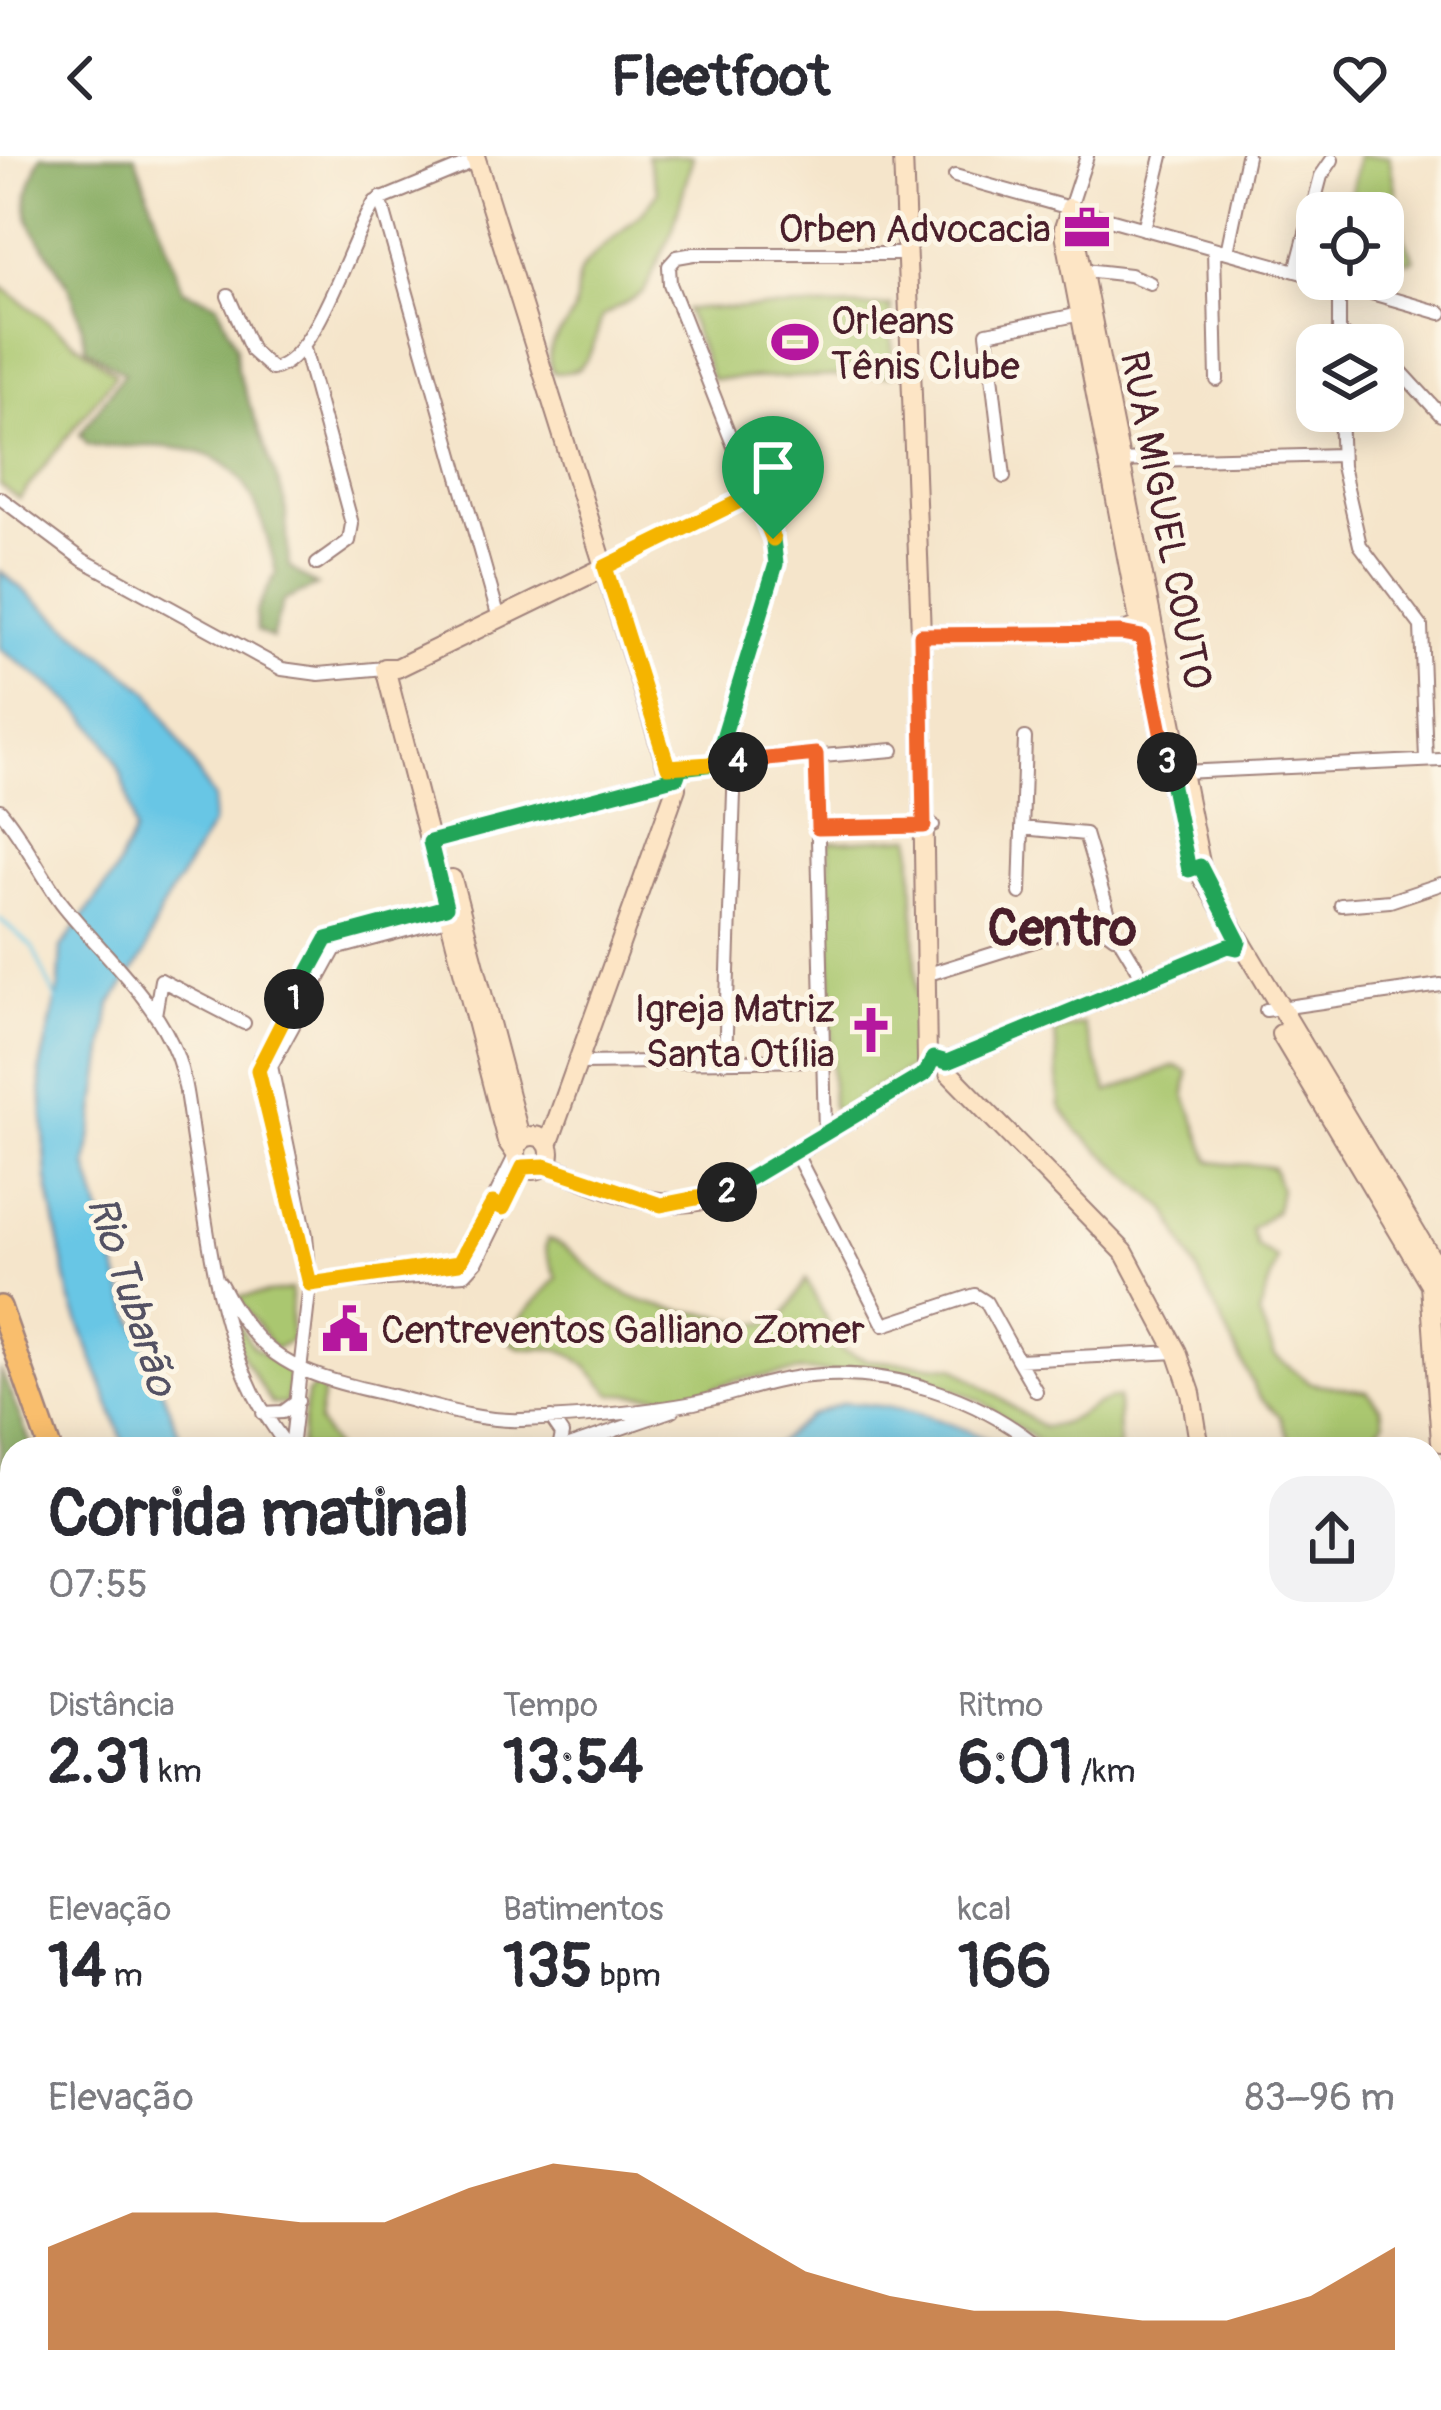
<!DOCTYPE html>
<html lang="pt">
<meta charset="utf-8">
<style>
:root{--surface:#fff;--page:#f2f2f3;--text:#2b2b33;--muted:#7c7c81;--accent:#b45309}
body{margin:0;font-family:Pangolin,sans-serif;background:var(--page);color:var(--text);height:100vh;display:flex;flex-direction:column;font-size:45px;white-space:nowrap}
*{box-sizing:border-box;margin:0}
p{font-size:39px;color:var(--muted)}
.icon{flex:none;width:66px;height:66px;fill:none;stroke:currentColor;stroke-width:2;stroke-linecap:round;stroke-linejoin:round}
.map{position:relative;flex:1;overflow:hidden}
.details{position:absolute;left:0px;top:1281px;width:1443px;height:975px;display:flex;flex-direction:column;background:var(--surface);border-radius:36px 36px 0 0;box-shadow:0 6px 30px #0003}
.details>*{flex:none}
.controls{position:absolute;left:1296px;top:36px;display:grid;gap:24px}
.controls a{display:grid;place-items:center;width:108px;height:108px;border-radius:24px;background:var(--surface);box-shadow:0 6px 30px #0003;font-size:60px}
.pin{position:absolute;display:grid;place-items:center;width:102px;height:102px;color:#fff;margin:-123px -51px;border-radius:50% 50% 50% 0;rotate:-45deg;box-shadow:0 0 12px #0007}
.pin .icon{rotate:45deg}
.km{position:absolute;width:60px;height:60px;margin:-30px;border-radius:50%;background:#222;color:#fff;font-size:33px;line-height:60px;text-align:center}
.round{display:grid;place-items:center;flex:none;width:126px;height:126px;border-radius:36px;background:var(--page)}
.head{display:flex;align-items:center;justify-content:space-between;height:204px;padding:0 48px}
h1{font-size:66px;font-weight:700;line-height:90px}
.metrics{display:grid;grid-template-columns:repeat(3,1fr);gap:18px;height:204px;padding:12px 48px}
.metrics div{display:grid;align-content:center}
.metrics b{font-size:60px;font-weight:700}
.metrics small{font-size:33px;font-weight:400}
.metrics p{font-size:33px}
.chart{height:336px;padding:24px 48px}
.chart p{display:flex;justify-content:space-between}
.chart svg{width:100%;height:216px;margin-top:12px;fill:var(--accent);opacity:.7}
header{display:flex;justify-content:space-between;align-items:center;height:156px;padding:0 48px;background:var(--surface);font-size:54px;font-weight:700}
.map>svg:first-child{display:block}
.green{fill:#aac76f;stroke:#7a734d;stroke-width:3}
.forest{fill:#87ac62;stroke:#686646;stroke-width:3}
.water{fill:#67c6e5;stroke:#587288;stroke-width:3}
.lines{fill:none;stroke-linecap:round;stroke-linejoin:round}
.stream{stroke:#67c6e5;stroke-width:3}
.street-casing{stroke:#a0827b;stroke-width:16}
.secondary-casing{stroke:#a0827b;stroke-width:22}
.primary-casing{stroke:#a0827b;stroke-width:26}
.street{stroke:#fff;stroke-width:12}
.secondary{stroke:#fde5c5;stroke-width:18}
.primary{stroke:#f9be6d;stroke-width:21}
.split-1-casing{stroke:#fff;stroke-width:24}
.split-2-casing{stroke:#fff;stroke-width:24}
.split-3-casing{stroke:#fff;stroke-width:24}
.split-4-casing{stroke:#fff;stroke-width:24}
.split-5-casing{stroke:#fff;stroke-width:24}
.split-1{stroke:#22a559;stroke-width:15}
.split-2{stroke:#f5b400;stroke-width:15}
.split-3{stroke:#22a559;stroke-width:15}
.split-4{stroke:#f0652b;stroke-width:15}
.split-5{stroke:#f5b400;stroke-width:15}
.labels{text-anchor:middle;stroke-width:10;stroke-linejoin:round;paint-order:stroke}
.poi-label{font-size:39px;fill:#4a1f2b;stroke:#fcf5e5;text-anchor:end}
.street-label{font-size:39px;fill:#4a1f2b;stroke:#fcf5e5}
.water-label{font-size:42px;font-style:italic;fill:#535163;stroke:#fcf5e5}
.district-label{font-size:51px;font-weight:bold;fill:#4a1f2b;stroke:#fcf5e5}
</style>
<header><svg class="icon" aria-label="back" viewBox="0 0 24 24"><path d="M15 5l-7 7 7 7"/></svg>Fleetfoot<svg class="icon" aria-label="heart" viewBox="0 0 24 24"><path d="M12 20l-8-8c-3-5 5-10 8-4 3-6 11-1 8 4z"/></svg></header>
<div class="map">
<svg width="1441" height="2254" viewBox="0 0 1441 2254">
<rect width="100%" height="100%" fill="#fcf5e5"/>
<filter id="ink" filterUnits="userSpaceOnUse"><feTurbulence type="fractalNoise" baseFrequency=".00833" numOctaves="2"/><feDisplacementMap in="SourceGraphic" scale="24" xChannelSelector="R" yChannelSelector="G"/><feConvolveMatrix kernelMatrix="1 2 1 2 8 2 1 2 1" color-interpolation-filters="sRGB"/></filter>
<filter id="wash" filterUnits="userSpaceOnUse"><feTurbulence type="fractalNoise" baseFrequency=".004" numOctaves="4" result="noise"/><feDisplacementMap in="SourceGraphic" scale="48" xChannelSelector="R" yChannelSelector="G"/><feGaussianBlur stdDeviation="2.7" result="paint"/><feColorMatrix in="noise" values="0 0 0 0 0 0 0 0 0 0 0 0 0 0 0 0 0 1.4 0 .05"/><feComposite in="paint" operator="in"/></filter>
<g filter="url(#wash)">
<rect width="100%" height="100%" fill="#f5e5cb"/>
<path class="green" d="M647 0H693L673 73 644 136 602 161C593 187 591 222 553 216 540 188 563 180 573 157 579 143 574 123 583 111 606 83 639 67 658 36Z
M1358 0H1389L1404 82 1414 103 1408 106 1383 87V57H1348Z
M0 129 116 218 19 343 0 329Z
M891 150 893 219 712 223 686 153Z
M912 681 919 907 837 956 832 950 829 686Z
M1083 868 1108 936 1176 910 1188 916 1185 938 1210 1005C1233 1012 1250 1005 1273 1012L1280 1033 1276 1055 1251 1073 1257 1090 1277 1103 1259 1159 1275 1200 1310 1227 1367 1235 1381 1252 1384 1266 1362 1293H1294L1280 1260 1258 1239 1167 1054 1077 974 1060 950 1055 875Z
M548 1083C571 1090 588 1113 609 1128 641 1150 671 1153 708 1158 737 1162 751 1173 782 1164L806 1123 843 1195 867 1204 954 1211 1042 1271C1074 1272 1089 1244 1118 1242L1119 1293H1049L981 1245 934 1225 899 1220 801 1215 733 1225 690 1240 612 1238C596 1222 582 1200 559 1194 542 1190 525 1197 511 1187L512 1171 557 1122 545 1093Z
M291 1134V1184L275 1193 237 1141Z
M228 1153 253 1191 292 1216 286 1248H272L243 1201Z
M316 1230H324L318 1266 335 1293 300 1291 307 1237Z"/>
<path class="forest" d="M41 0H135L183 134 217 147 236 189 237 214 285 345 289 411 317 430 283 445 272 482 257 475 256 456 276 417C249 294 217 287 100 291L88 289 80 278 124 217 86 192C81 163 74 137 58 112 27 63 15 60 41 0Z
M0 1212 33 1293H12V1727L0 1733Z
M613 2244H1044L1035 2254H605Z"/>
<path class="water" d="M0 415 150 537 214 643 212 669 160 755 144 799 111 848 87 1010 122 1132 185 1293H126L70 1142 47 1023 40 913 59 830 61 792 113 720 134 677C123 576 78 549 0 493Z
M843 1247C900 1248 956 1267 1007 1293H770L810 1259Z"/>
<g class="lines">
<path class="stream" d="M0 763 33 792 58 848
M377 2244 382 2254
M1257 2254 1264 2244"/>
</g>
</g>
<g filter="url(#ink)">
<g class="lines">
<defs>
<path id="street" d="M955 20 1317 121
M380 42 499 462
M1070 52 1087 0
M1144 73 1162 0
M1214 93 1217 224
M1227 96 1247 0
M1085 114 1130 119 1150 127
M1296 115 1321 20 1332 4
M1323 123 1441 157
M1339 128V189
M228 140 252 195 272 213C318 204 349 85 375 46L477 4
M1339 178 1368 189
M303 189 352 368 349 385 317 408
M1383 196 1441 259
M1340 255 1342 310 1360 389 1421 470 1426 604
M1115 305 1341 299
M1004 321 987 177 1086 157
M0 342 83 404 282 513 319 518 385 512
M605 411 754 338
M816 598 825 977
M715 608 777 400 670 128 669 110 677 101 694 98H908
M680 612 893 594
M1182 616 1441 604
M0 654C24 682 39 716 61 746 99 795 154 840 177 900 187 928 189 960 194 990 211 1094 220 1210 290 1293
M818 672 933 669
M1022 672 1085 678 1113 772 1145 825
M430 686 668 620
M1020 737 1025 582
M1341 749 1390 745 1441 728
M935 816 1095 766 1114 780
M1266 854 1441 829
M155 859 161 824 244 867
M725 906 735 606
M578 907 823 904
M795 996 884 1169 975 1139 986 1146 1018 1204 1177 1196
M303 1096 259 904 327 783 452 749
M356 1124 370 1116 463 1105 516 998
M220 1127C260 1204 296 1217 377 1236 422 1246 474 1266 521 1264 577 1262 639 1257 694 1247 733 1239 771 1223 810 1220 891 1212 979 1241 1041 1293
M310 1128 465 1118 477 1105 523 1011
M1018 1204 1036 1235
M263 1257 283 1256 298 1245
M551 1262 562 1278 559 1293
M291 1293 310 1128 306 1079 271 910 335 793 455 761
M561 1293 673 1254
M1431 1394 1441 1393
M1431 1405H1441
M0 1757 12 1739
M1431 1818 1441 1816
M241 2254 249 2244
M506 2254 515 2244"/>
<path id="secondary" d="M475 0 667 611
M903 0 921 479 927 906
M1070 52 1203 722 1441 1119
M1069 57 1064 72 1140 469 1122 477
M921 479 1121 477 1142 481 1179 666
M452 723 521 985
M1281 878 1430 1128 1441 1286
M947 906 1228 790
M949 917 1124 1096 1177 1196 1191 1237 1200 1293
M516 997a17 17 0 1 1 34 0a17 17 0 1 1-34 0Z
M548 989 676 632 675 622
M516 998 507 985 385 512H397L605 411
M545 1009C605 1030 663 1064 726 1037L926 917
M1431 1643 1441 1651"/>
<path id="primary" d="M0 1151 50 1293
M1431 2158 1441 2165"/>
</defs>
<use href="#street" class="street-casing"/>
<use href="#secondary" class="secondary-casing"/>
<use href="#primary" class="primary-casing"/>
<use href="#street" class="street"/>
<use href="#secondary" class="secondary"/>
<use href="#primary" class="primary"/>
</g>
</g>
<g class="lines" filter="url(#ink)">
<defs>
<path id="split-1" d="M294 843 327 783 446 751 430 686 677 621 680 612 715 608 776 408 773 383"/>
<path id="split-2" d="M294 843 258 914 310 1128 459 1107 493 1047 503 1052 523 1011 545 1010 661 1049 727 1036"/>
<path id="split-3" d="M727 1036 926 917 933 902 947 906 1228 790 1237 792 1239 786 1200 710 1189 714 1167 606"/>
<path id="split-4" d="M738 606 816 598 818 672 924 670 921 479 1121 477 1142 481 1167 606"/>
<path id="split-5" d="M738 606 668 611 605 411 754 338 773 383"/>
</defs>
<use href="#split-1" class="split-1-casing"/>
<use href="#split-2" class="split-2-casing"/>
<use href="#split-3" class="split-3-casing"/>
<use href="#split-4" class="split-4-casing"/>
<use href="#split-5" class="split-5-casing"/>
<use href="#split-1" class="split-1"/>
<use href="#split-2" class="split-2"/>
<use href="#split-3" class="split-3"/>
<use href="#split-4" class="split-4"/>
<use href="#split-5" class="split-5"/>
</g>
<defs>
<symbol id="office-bare" viewBox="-9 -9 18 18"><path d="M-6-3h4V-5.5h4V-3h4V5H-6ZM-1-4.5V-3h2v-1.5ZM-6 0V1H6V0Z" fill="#b5179e" stroke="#fcf5e5" stroke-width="2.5" paint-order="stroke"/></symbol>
<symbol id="stadium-bare" viewBox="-9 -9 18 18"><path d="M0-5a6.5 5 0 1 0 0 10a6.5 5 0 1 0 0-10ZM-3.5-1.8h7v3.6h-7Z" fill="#b5179e" stroke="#fcf5e5" stroke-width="2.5" paint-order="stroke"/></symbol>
<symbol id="church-bare" viewBox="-9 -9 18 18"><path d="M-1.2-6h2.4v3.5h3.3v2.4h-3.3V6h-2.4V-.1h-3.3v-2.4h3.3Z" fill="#b5179e" stroke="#fcf5e5" stroke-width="2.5" paint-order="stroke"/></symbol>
<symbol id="civic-bare" viewBox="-9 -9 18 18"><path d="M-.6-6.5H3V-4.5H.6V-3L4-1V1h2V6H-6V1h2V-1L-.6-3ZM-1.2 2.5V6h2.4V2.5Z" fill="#b5179e" stroke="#fcf5e5" stroke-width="2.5" paint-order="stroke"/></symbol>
</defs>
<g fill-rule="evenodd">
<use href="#office-bare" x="1054" y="39" width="66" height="66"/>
<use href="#stadium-bare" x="762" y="153" width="66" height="66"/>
<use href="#church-bare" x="838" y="841" width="66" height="66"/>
<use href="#civic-bare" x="312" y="1140" width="66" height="66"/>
</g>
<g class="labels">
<g class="poi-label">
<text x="1051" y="86">Orben Advocacia</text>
<text x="831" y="178" text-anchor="start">Orleans<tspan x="831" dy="45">Tênis Clube</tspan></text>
<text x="835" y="866">Igreja Matriz<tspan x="835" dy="45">Santa Otília</tspan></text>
<text x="381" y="1187" text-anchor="start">Centreventos Galliano Zomer</text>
</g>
<g class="street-label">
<text transform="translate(1167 364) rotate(79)" y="14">RUA MIGUEL COUTO</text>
</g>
<g class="water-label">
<text transform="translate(133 1139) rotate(72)" y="15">Rio Tubarão</text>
</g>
<g class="district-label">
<text x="1062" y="789">Centro</text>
</g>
</g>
</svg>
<div class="controls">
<a><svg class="icon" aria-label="locate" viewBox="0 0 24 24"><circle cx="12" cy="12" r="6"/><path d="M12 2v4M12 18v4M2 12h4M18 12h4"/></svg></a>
<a><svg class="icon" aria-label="layers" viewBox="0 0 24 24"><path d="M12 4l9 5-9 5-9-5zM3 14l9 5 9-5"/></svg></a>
</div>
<div class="pin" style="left:773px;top:383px;background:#1e9e55"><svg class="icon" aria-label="arrive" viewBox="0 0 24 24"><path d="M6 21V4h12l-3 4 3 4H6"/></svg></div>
<b class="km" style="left:294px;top:843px">1</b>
<b class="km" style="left:727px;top:1036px">2</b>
<b class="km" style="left:1167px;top:606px">3</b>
<b class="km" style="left:738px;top:606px">4</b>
<section class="details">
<div class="head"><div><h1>Corrida matinal</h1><p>07:55</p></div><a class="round"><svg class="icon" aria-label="share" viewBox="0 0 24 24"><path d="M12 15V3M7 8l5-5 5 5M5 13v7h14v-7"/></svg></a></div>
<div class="metrics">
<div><p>Distância</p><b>2.31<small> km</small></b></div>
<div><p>Tempo</p><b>13:54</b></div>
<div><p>Ritmo</p><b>6:01<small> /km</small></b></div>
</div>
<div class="metrics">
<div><p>Elevação</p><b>14<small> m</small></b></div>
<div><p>Batimentos</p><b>135<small> bpm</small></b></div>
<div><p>kcal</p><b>166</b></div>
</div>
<div class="chart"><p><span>Elevação</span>83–96 m</p>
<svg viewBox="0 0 160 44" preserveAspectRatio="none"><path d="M0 44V23L10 16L20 16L30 18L40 18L50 11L60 6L70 8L80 18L90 28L100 33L110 36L120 36L130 38L140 38L150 33L160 23V44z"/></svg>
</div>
</section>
</div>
